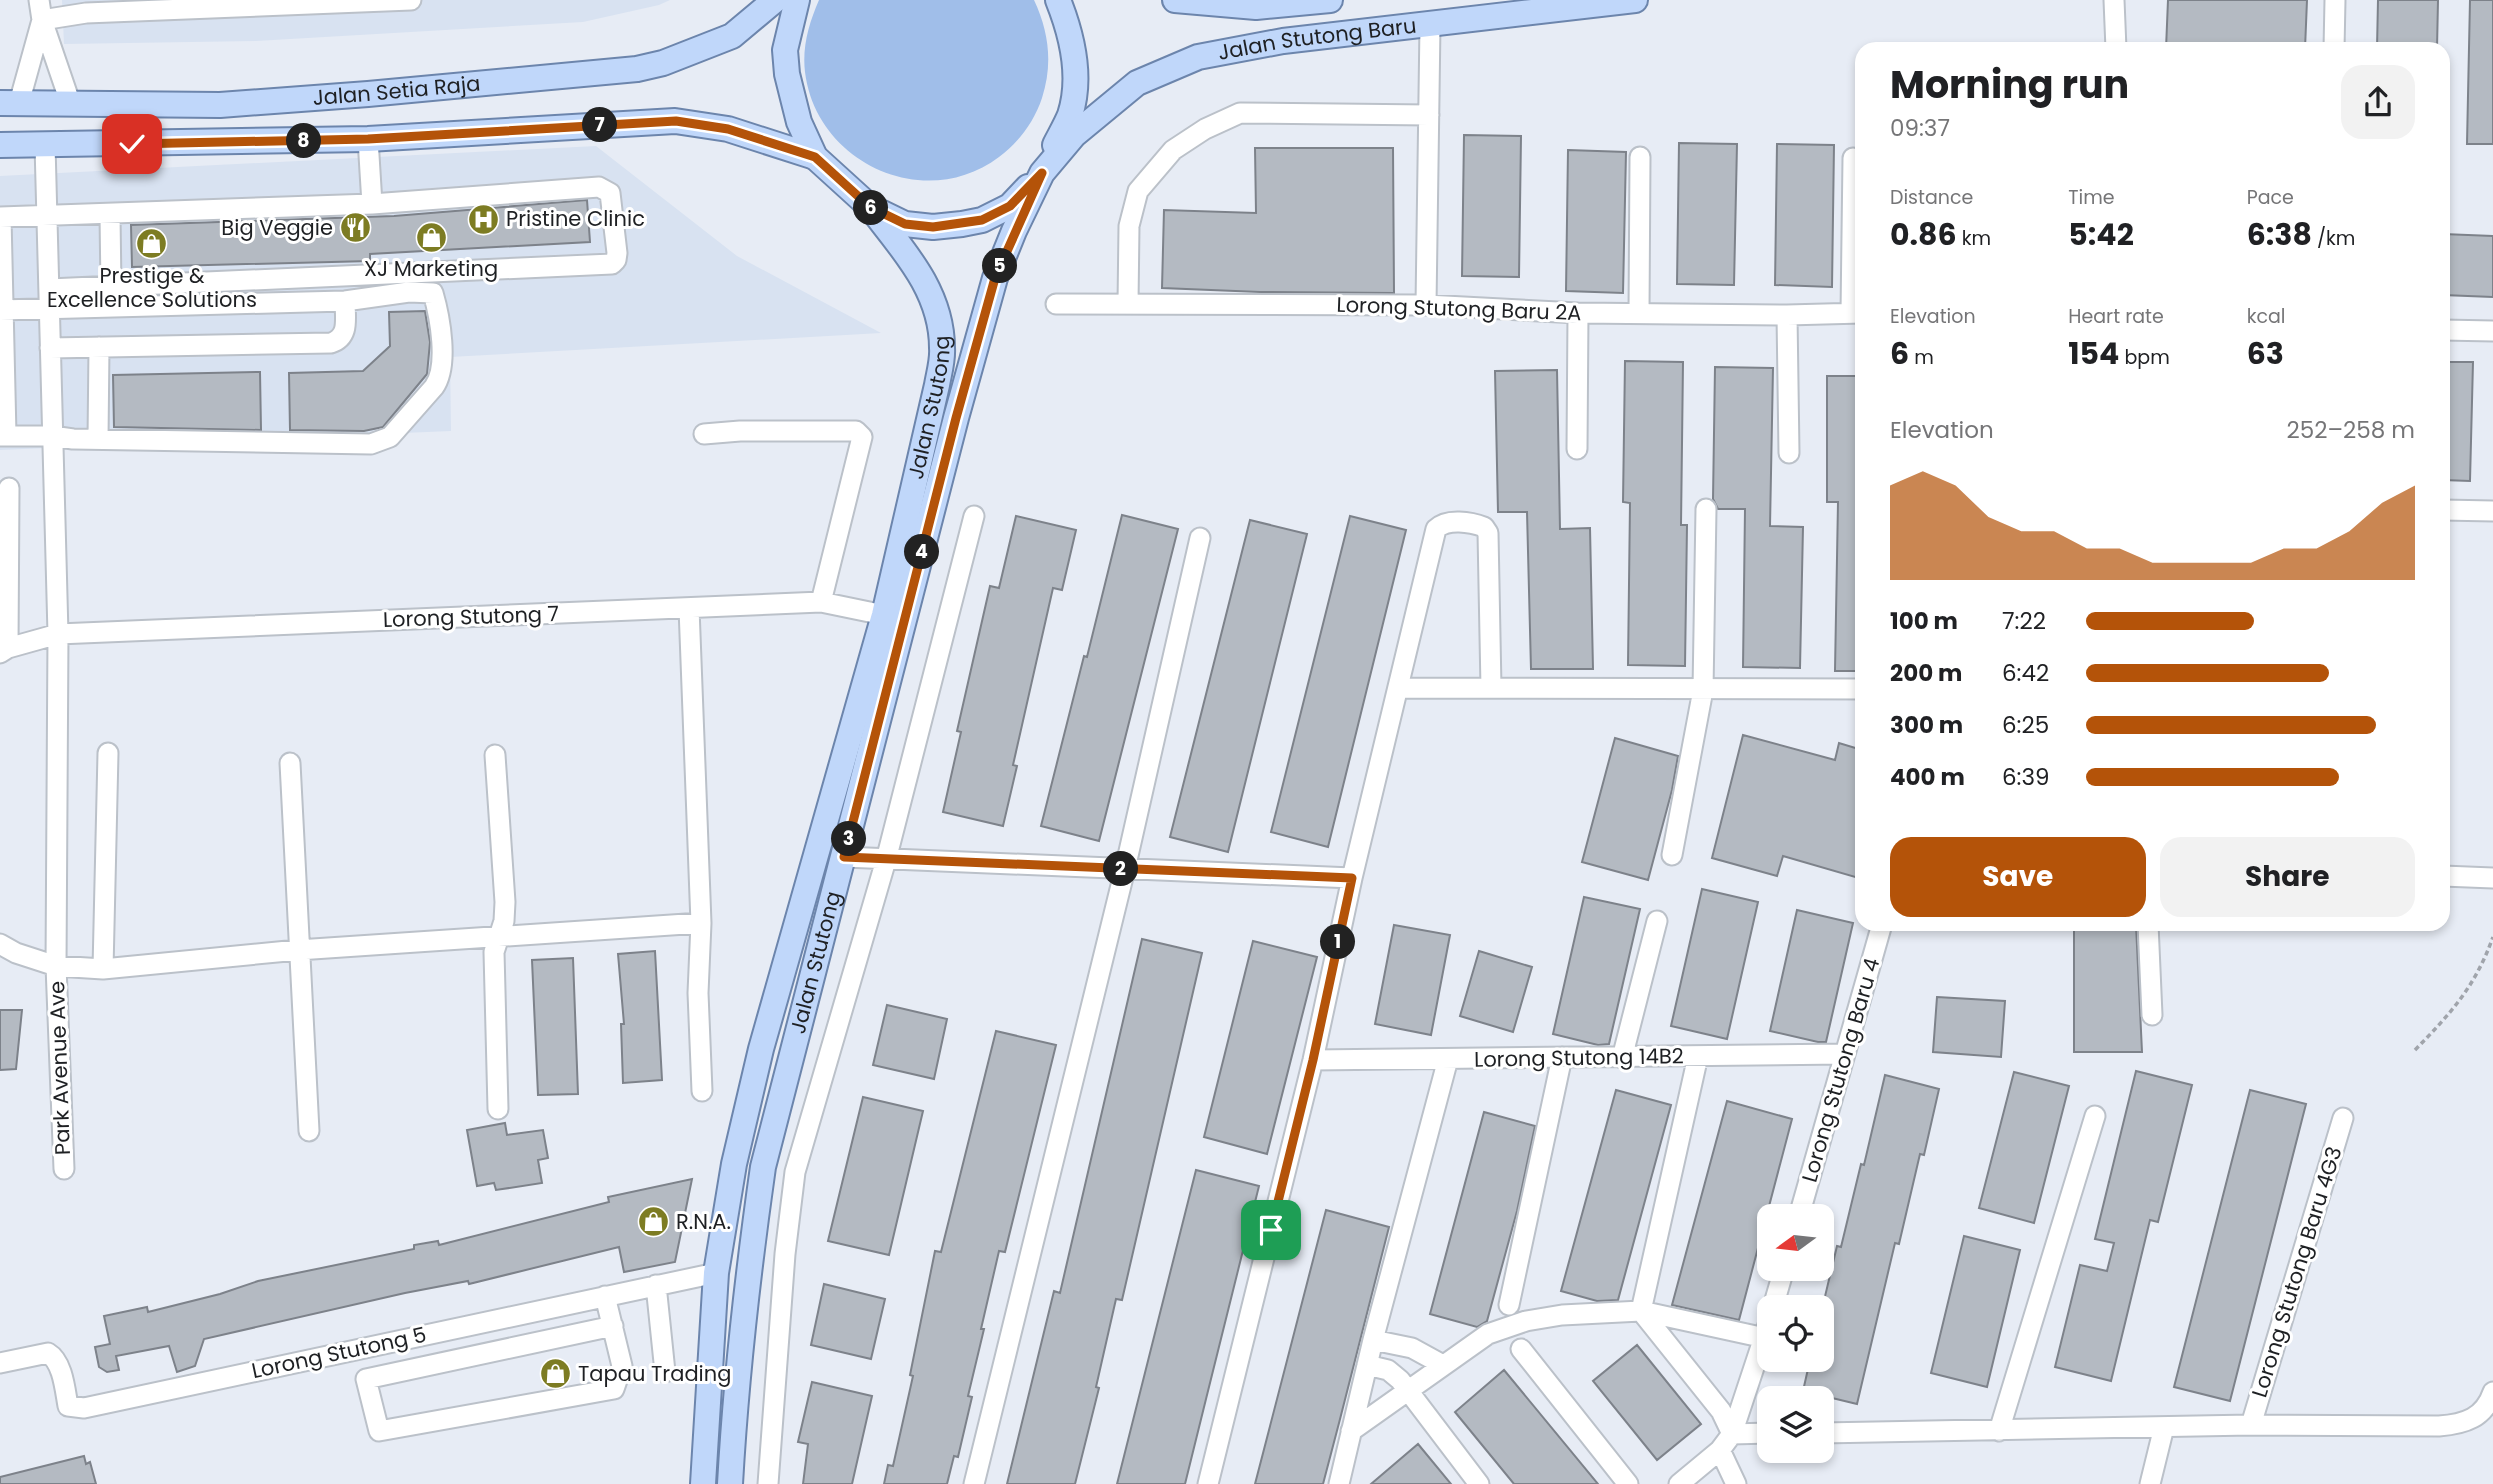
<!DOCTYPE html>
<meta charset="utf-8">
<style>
:root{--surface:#fff;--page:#f2f2f2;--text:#202124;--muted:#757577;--accent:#b45309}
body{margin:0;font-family:Poppins,sans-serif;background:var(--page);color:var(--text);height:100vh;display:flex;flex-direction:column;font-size:26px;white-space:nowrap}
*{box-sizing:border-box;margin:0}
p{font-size:23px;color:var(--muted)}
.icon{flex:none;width:38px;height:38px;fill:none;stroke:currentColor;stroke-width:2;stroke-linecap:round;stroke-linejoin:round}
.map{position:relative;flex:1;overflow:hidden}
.panel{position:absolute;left:1855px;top:42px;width:595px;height:889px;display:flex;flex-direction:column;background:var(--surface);border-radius:21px;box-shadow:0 4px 10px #0003}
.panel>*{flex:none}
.needle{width:46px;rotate:255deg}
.tools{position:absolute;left:1757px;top:1204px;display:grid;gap:14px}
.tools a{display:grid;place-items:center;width:77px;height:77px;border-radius:14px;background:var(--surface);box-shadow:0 4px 10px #0003;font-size:35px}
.pin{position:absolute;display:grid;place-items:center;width:60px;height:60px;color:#fff;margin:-30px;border-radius:14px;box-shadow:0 4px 10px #0006}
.km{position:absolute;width:35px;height:35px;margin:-18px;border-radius:50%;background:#222;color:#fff;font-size:19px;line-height:35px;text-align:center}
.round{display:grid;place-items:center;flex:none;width:74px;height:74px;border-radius:21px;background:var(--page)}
.headline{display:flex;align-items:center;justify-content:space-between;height:119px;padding:0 35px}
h1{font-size:38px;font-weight:700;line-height:52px}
.metrics{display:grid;grid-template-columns:repeat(3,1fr);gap:10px;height:119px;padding:7px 35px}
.metrics div{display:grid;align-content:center}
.metrics b{font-size:30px;font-weight:700}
.metrics small{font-size:19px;font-weight:400}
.metrics p{font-size:19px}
.chart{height:196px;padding:14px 35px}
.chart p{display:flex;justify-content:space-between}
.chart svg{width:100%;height:126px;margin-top:7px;fill:var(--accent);opacity:.7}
.cta{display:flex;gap:14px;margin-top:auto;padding:14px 35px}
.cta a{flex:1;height:80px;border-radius:21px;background:var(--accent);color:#fff;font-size:28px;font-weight:700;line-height:80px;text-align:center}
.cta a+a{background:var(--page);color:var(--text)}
ul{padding:0 35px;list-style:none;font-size:23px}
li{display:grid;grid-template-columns:112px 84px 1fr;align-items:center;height:52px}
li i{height:18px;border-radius:9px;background:var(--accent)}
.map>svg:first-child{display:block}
.built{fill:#d8e2f1}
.green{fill:#a0bee9}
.building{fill:#b4bac2;stroke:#7d828a;stroke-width:2}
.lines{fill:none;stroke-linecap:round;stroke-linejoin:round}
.minor-casing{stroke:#bbc1c9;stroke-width:23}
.major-casing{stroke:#6c85ac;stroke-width:28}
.path{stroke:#a0a4ab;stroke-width:3.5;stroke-dasharray:5 3.5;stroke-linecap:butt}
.minor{stroke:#fff;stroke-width:19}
.major{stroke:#c0d7fa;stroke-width:24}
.route-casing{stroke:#fff;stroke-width:14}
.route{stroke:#b45309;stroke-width:9}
.labels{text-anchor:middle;stroke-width:6;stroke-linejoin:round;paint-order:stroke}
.street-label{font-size:21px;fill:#1e2023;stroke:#fff}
.poi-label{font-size:21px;fill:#1e2023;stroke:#fff;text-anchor:start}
</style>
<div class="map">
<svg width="2493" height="1484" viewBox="0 0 2493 1484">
<rect width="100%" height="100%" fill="#e7ecf5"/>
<path class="built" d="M62 0H670L659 5 583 22 256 41 64 44Z
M596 146 737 256 881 333 450 357 451 431 0 450V176Z"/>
<path class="green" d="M819 0H1034C1049 32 1053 64 1042 98 1034 122 1019 142 999 157 925 213 816 163 805 72 802 47 809 23 819 0Z"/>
<path class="building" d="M2168 0H2307L2305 49H2166Z
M2378 0H2438L2437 49H2377Z
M2470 0H2493V144H2467Z
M1464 135 1521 136 1519 277 1462 276Z
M1679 143 1737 144 1734 285 1677 284Z
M1777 144 1834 145 1832 287 1775 285Z
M1255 148H1393L1394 293 1260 292 1162 288 1164 210 1256 213Z
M1568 150 1626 152 1623 293 1566 291Z
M587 200 590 242 370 254V261L132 267 131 225 394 216Z
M2443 234 2493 236V297L2443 295Z
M425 311 430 342 427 374 383 427 364 431 290 430 289 373 363 371 390 346 389 312Z
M1625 361 1683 362 1681 525H1687L1685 666 1628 665 1630 503 1623 502Z
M2443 362H2473L2470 481 2443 480Z
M1715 367 1773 368 1770 526 1803 527 1800 668 1743 667 1745 509H1718L1713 499Z
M1557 370 1560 529 1590 528 1593 669H1531L1527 512H1498L1495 371Z
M260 372 261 430 114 427 113 375Z
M1827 376H1862V671H1835L1838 502H1827Z
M1122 515 1178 529 1099 841 1041 826 1084 656 1087 657Z
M1016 516 1076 530 1062 590 1053 588 1013 765 1017 766 1003 826 943 812 961 732 957 731 990 586 999 588Z
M1350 516 1406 530 1328 847 1271 832Z
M1250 520 1307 534 1228 852 1170 837Z
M1743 735 1835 760 1839 743 1862 750V879L1783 856 1777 876 1712 858Z
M1615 738 1678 756 1672 790 1648 880 1582 862Z
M1702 889 1758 902 1727 1039 1671 1026Z
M1584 897 1640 909 1609 1044 1598 1045 1553 1034Z
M1797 910 1853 923 1826 1042H1818L1770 1031Z
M1394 925 1450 935 1431 1035 1375 1024Z
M2074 925H2136L2142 1052H2074Z
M1142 939 1202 953 1122 1300 1116 1299 1096 1387 1099 1388 1075 1484H1007L1054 1291 1060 1293Z
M1253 941 1317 957 1267 1154 1204 1137Z
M655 951 662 1080 623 1083 621 1024H624L618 954Z
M1479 951 1532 967 1513 1032 1460 1016Z
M573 958 578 1094 538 1095 532 960Z
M1937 997 2005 1001 2001 1057 1933 1052Z
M887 1005 947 1019 934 1079 873 1065Z
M0 1010H22L16 1069 0 1070Z
M996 1031 1056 1045 1005 1252 999 1251 981 1329H984L968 1396 972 1397 958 1457 954 1456 947 1484H884L888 1465 893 1466 913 1376 910 1375 935 1251 941 1252Z
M2136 1071 2192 1085 2158 1222 2150 1220 2111 1381 2055 1367 2080 1265 2107 1271 2114 1243 2095 1239Z
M2014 1072 2069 1086 2034 1223 1979 1208Z
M1885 1075 1939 1089 1924 1155 1920 1154 1899 1244 1895 1243 1857 1404 1803 1391 1810 1360H1822V1309L1837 1246 1841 1247 1861 1164 1864 1165Z
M1616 1090 1671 1105 1618 1300 1597 1301 1561 1291Z
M2250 1090 2306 1104 2230 1401 2174 1387Z
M863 1097 923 1111 889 1255 828 1241Z
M1727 1101 1792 1119 1739 1320 1672 1305Z
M1484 1112 1535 1126 1517 1211 1487 1321 1477 1327 1430 1314Z
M505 1123 507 1135 543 1130 548 1158 538 1160 542 1183 496 1190 494 1183 477 1186 467 1130Z
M1196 1170 1259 1186 1206 1399 1185 1484H1117Z
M692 1179 675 1262 624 1272 619 1247 469 1284 468 1281 405 1293 204 1339 195 1366 177 1372 169 1346 116 1356 119 1370 107 1372 99 1367 95 1347 110 1344 104 1316 147 1307 148 1312 220 1294 258 1281 414 1249V1245L438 1241 439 1245 609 1202 608 1197Z
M1326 1210 1389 1227 1339 1423 1323 1484H1255Z
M1964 1236 2020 1250 1987 1387 1931 1373Z
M824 1284 885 1299 871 1359 811 1345Z
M1637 1345 1701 1424 1657 1460 1593 1381Z
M1504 1370 1598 1484H1514L1455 1412Z
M812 1382 872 1396 852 1484H803L808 1444 798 1442Z
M1418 1444 1451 1484H1371Z
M84 1456 86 1464 90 1462 96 1484H0V1477Z"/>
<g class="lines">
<defs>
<path id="minor" d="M39 0 42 20 70 102
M2114 0 2116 49
M42 20 86 13 411 0
M2334 49 2335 0
M19 103 42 20
M368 139 372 204
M45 145 58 634 56 966 64 1169
M110 215 111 288
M0 217 372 204 599 187 610 193 617 253 616 260 612 264 49 289
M1 217 6 435
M1056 304 1426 305 1578 313 1787 315 1862 313
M1128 304 1129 226 1138 191 1173 150 1205 129 1240 113 1429 115
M1426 305 1430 25
M0 310 345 301 409 292 433 293C440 317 449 366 434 387L390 437 371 444 73 439 52 436H0
M1851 312 1853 158
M1639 313 1640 157
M1787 315 1789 453
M2443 330 2493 331
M50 348 331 343C350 337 345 318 345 301
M704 434 740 431H856L862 437 821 602
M98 439 99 347
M1577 449 1578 313
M2443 510 2493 511
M689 608 701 923 698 993 702 1091
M8 648 9 488
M0 653 8 648 58 634 821 602 884 615
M1400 688 1862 689
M495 755 505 902 504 921 494 952 498 1109
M290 763 309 1131
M1672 855 1703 690 1706 509
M844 857 1352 878
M2443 876 2493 878
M2148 924 2152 1015
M0 944 16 953 56 966 103 969 298 950 701 923
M103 969 108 753
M1698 1056 1641 1311 1721 1411 1732 1434
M1622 1058 1657 921
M1313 1060 1845 1054
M1799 1216 1882 924
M656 1285 665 1372
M605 1296 622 1366 614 1389 379 1431 366 1379 613 1326
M1509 1305 1562 1057
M1773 1307 1784 1269
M1373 1340 1412 1348 1443 1365
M1521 1349 1628 1484
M0 1363 48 1353C63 1362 65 1390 68 1406L84 1408 716 1273
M1367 1365 1388 1370 1400 1380 1479 1484
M2251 1425 2343 1118
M1351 1431 1488 1334 1526 1321 1562 1315 1641 1311 1765 1338
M1999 1431 2095 1116
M1822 1433 2251 1425 2439 1426C2465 1424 2484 1418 2493 1392
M1732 1434 1769 1433
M1720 1450 1736 1484
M768 1484 785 1254 795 1172 886 860 974 516
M974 1484 1125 869 1200 538
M1208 1484 1313 1060 1352 878 1436 529C1447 518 1471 522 1484 527L1488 533 1491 688
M1339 1484 1373 1340 1448 1059
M1679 1484 1720 1450 1732 1434 1769 1322
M2150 1484 2164 1427"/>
<g id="major">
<path d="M797 0 785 50 787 74 799 122 815 157 870 207 905 224 933 227 962 224 982 220 1010 206 1028 187"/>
<path d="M1175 0 1256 7 1330 0"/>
<path id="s1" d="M0 103 220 105 368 94 637 69 663 63 732 36 775 0"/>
<path d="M0 145 368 139 675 121 728 129 815 157"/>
<path d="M1055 145C1060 135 1066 125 1070 115 1082 78 1072 35 1058 0"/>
<path id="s2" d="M703 1484 716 1273 734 1164 761 1049 884 615 937 385C939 373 943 360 942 348 942 291 903 250 870 207"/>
<path id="s3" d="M730 1484C736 1378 748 1272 763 1167L956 418 995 278 1014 231 1042 173 1074 135 1137 83 1198 57 1283 41 1635 0"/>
</g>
</defs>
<use href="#minor" class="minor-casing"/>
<use href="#major" class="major-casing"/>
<path class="path" d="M2415 1050C2451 1013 2475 987 2493 937"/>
<use href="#minor" class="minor"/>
<use href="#major" class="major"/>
</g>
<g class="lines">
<defs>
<path id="route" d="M132 144 368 139 676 121 728 129 815 157 870 207 905 224 933 227 982 220 1010 206 1042 173 995 278 956 418 844 857 1352 878 1313 1060 1271 1230"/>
</defs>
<use href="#route" class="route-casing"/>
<use href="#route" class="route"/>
</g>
<defs>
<symbol id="hospital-disc" viewBox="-11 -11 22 22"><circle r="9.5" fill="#7d7c23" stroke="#fff"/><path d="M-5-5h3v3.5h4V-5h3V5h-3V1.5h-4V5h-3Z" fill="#fff"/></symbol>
<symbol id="restaurant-disc" viewBox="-11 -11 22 22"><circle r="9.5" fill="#7d7c23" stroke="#fff"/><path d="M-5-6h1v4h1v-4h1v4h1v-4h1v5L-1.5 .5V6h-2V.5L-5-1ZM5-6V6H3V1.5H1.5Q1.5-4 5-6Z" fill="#fff"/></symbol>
<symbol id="shop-disc" viewBox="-11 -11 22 22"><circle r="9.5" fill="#7d7c23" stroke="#fff"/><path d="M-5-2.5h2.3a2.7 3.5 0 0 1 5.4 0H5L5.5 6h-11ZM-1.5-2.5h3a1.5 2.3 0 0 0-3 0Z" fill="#fff"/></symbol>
</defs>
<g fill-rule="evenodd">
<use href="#hospital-disc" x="466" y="202" width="35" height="35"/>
<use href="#restaurant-disc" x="338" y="210" width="35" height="35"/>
<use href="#shop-disc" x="414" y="220" width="35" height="35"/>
<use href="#shop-disc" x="134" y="226" width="35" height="35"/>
<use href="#shop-disc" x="636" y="1204" width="35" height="35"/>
<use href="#shop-disc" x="538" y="1356" width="35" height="35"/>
</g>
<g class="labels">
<g class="street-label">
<text dy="7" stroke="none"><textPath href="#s3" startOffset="1671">Jalan Stutong Baru</textPath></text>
<text dy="7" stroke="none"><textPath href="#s1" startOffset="397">Jalan Setia Raja</textPath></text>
<text transform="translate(1459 309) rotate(2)" y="7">Lorong Stutong Baru 2A</text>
<text dy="7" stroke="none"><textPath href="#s2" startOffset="1104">Jalan Stutong</textPath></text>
<text transform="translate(471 617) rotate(-2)" y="7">Lorong Stutong 7</text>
<text dy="7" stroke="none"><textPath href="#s3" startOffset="530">Jalan Stutong</textPath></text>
<text transform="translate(1579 1058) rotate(-1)" y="7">Lorong Stutong 14B2</text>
<text transform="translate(60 1068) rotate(-92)" y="7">Park Avenue Ave</text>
<text transform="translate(1841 1070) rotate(-74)" y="7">Lorong Stutong Baru 4</text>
<text transform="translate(2297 1272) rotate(-73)" y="7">Lorong Stutong Baru 4G3</text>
<text transform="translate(339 1353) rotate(-12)" y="7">Lorong Stutong 5</text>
</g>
<g class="poi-label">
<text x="506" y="226">Pristine Clinic</text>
<text x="333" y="235" text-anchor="end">Big Veggie</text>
<text x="431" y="276" text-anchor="middle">XJ Marketing</text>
<text x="152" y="283" text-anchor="middle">Prestige &amp;<tspan x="152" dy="24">Excellence Solutions</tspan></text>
<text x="676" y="1229">R.N.A.</text>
<text x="578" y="1381">Tapau Trading</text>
</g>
</g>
</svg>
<div class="tools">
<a><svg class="needle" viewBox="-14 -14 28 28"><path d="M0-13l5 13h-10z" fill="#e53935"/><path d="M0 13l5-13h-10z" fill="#757577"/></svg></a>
<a><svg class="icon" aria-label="locate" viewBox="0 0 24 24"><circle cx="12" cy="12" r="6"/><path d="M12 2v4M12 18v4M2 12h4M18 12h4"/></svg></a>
<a><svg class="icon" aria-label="layers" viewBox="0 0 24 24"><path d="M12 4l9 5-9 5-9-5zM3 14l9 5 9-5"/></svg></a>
</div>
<div class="pin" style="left:1271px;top:1230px;background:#1e9e55"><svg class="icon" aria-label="arrive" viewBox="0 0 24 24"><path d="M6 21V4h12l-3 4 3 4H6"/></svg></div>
<div class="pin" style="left:132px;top:144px;background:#d93025"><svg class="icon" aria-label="check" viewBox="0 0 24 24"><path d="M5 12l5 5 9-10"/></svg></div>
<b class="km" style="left:1338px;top:942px">1</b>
<b class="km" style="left:1121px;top:869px">2</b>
<b class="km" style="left:849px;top:839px">3</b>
<b class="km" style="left:922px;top:552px">4</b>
<b class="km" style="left:1000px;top:266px">5</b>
<b class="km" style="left:871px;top:208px">6</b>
<b class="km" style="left:600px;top:125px">7</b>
<b class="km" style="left:304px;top:141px">8</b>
<section class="panel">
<div class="headline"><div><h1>Morning run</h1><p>09:37</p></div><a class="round"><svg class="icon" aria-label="share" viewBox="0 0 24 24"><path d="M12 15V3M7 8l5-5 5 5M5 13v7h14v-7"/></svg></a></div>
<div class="metrics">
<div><p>Distance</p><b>0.86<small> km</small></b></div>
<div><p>Time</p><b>5:42</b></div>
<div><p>Pace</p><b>6:38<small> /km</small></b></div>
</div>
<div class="metrics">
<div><p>Elevation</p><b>6<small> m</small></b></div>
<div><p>Heart rate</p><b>154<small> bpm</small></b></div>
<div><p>kcal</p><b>63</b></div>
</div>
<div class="chart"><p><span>Elevation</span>252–258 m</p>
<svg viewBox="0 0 160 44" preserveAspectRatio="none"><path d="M0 44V11L10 6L20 11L30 22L40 27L50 27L60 33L70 33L80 38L90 38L100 38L110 38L120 33L130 33L140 27L150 17L160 11V44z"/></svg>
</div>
<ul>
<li><b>100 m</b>7:22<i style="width:51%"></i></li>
<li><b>200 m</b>6:42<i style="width:74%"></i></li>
<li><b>300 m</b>6:25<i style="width:88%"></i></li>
<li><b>400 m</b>6:39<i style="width:77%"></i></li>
</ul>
<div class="cta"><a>Save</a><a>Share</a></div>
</section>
</div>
